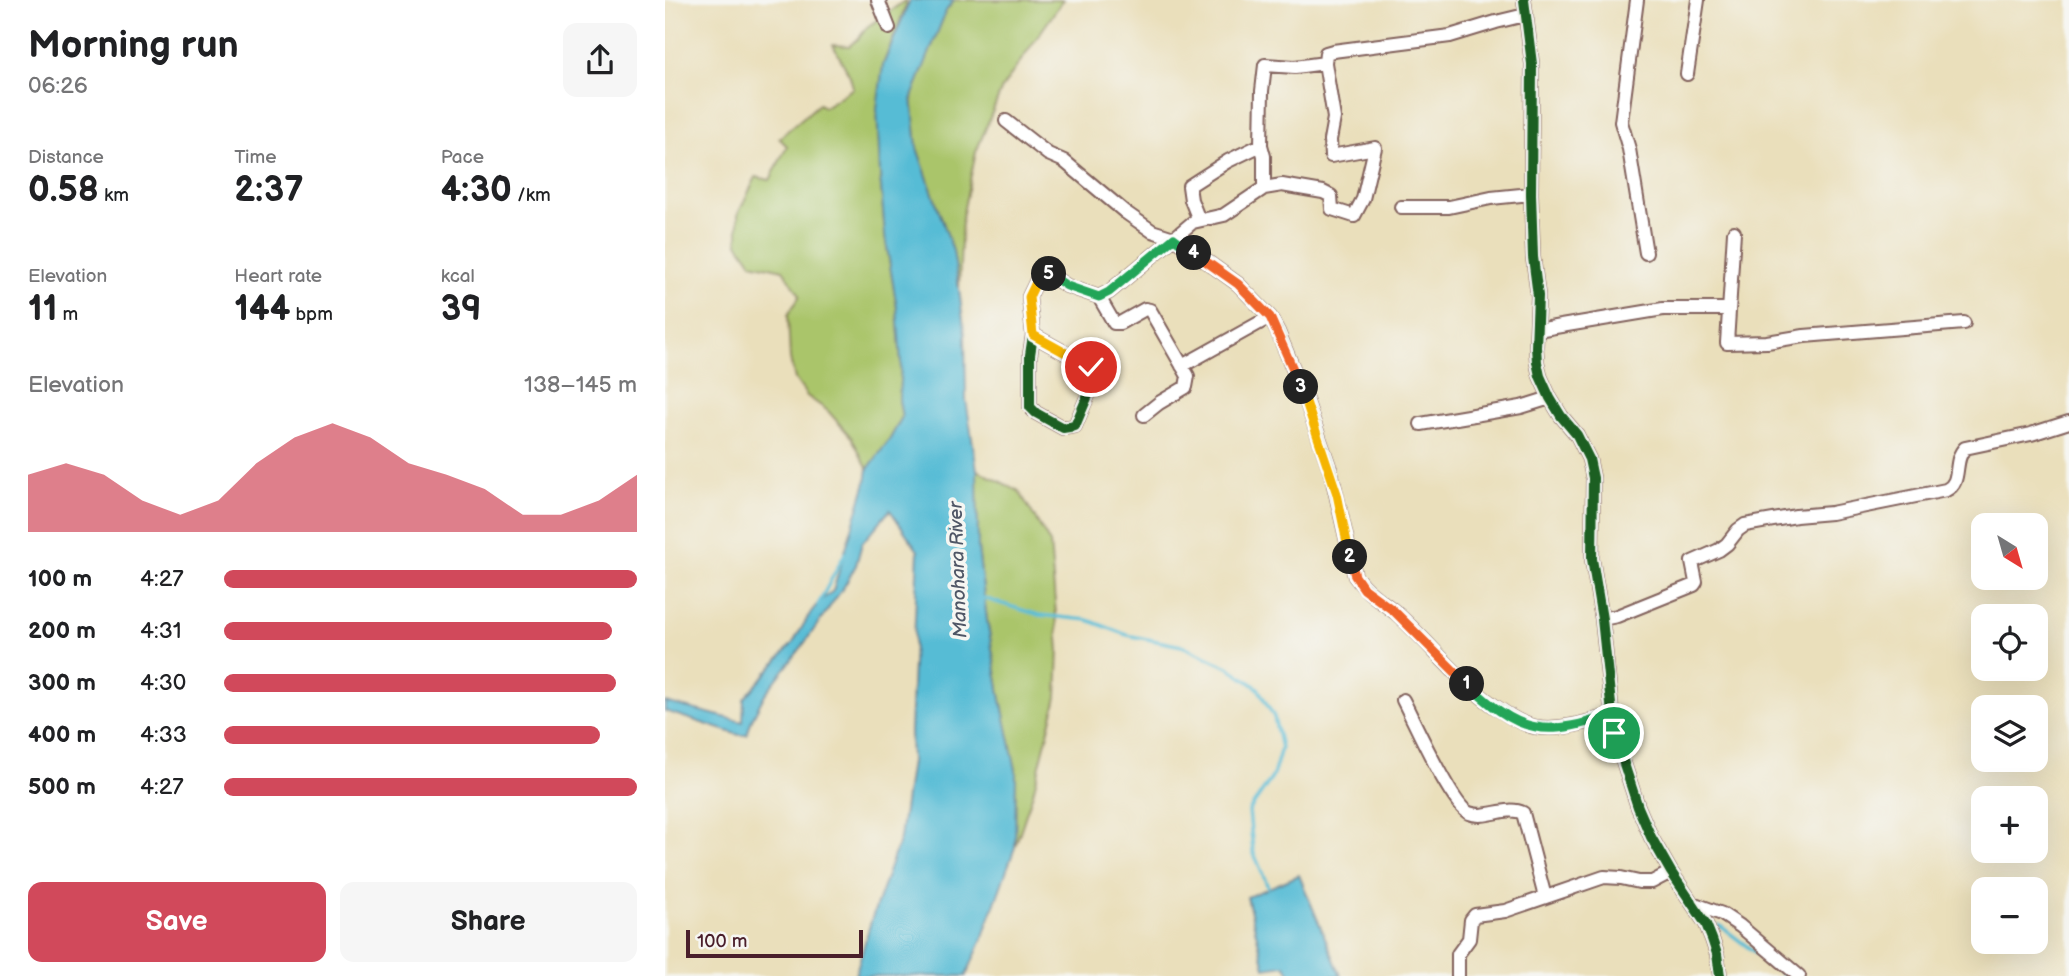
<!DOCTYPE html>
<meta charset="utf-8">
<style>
:root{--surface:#fff;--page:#f6f6f6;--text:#202124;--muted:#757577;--accent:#d1495b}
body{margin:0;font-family:"Balsamiq Sans",sans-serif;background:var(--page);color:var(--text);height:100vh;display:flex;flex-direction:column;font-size:26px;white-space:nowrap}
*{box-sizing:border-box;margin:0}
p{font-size:23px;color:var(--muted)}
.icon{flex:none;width:38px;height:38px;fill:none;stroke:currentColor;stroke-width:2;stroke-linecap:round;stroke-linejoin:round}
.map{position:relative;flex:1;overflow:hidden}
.drawer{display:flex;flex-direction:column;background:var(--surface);width:665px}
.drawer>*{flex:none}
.needle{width:46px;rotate:143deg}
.buttons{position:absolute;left:1306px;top:513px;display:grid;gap:14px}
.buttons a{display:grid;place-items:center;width:77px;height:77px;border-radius:14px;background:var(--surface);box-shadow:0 7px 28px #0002;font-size:35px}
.scale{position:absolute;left:21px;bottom:18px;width:177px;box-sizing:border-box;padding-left:7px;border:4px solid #4a1f2b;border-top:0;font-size:19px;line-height:24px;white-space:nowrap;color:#4a1f2b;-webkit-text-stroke:5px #f6f6f2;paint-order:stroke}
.pin{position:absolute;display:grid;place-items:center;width:60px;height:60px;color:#fff;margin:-30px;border:4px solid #fff;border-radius:50%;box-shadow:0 2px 7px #0007}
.km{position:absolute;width:35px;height:35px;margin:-18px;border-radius:50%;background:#222;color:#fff;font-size:19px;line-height:35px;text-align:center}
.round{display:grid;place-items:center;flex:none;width:74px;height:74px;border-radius:14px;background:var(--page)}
.head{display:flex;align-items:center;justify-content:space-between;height:119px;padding:0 28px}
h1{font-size:38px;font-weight:600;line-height:52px}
.metrics{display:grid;grid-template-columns:repeat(3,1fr);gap:10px;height:119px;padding:7px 28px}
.metrics div{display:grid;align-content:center}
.metrics b{font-size:35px;font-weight:600}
.metrics small{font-size:19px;font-weight:400}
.metrics p{font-size:19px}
.chart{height:196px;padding:14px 28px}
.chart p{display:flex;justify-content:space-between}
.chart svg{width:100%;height:126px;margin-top:7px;fill:var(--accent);opacity:.7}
.cta{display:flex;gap:14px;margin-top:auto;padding:14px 28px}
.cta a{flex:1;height:80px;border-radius:14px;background:var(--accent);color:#fff;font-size:28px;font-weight:600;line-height:80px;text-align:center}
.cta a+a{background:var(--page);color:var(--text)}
ul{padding:0 28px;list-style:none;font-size:23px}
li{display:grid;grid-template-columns:112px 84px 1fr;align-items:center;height:52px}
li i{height:18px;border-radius:9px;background:var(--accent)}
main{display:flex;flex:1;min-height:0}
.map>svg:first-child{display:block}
.green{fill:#aac56b;stroke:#7a724b;stroke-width:2}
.water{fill:#57bcd5;stroke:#506e80;stroke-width:2}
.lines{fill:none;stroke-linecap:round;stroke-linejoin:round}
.stream{stroke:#57bcd5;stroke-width:3.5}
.minor-casing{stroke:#82625d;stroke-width:16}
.minor{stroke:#fff;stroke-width:12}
.cycleway-casing{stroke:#f6f6f2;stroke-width:15}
.cycleway{stroke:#1b5e20;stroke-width:10}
.split-1-casing{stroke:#fff;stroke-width:14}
.split-2-casing{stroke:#fff;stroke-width:14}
.split-3-casing{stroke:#fff;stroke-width:14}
.split-4-casing{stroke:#fff;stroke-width:14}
.split-5-casing{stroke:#fff;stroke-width:14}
.split-6-casing{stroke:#fff;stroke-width:14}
.split-1{stroke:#22a559;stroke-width:9}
.split-2{stroke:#f0652b;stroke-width:9}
.split-3{stroke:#f5b400;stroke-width:9}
.split-4{stroke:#f0652b;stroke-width:9}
.split-5{stroke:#22a559;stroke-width:9}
.split-6{stroke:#f5b400;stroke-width:9}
.labels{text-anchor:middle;stroke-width:7;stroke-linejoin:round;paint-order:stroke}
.water-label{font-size:19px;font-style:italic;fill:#4f5666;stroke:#f6f6f2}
</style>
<main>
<section class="drawer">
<div class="head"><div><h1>Morning run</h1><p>06:26</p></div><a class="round"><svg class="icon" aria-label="share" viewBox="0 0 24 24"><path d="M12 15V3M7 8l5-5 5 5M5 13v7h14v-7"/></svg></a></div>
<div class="metrics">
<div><p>Distance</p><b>0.58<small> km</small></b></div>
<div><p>Time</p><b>2:37</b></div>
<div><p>Pace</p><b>4:30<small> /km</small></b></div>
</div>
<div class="metrics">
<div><p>Elevation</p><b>11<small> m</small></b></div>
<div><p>Heart rate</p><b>144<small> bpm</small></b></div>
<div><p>kcal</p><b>39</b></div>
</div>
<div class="chart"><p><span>Elevation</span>138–145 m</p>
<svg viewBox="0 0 160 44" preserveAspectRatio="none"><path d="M0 44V24L10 20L20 24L30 33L40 38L50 33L60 20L70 11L80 6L90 11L100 20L110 24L120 29L130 38L140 38L150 33L160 24V44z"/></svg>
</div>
<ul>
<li><b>100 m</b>4:27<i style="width:100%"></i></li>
<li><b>200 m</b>4:31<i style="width:94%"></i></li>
<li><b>300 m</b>4:30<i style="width:95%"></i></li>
<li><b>400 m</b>4:33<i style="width:91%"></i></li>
<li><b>500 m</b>4:27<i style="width:100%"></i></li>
</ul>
<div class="cta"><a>Save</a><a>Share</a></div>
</section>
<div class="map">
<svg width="1404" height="976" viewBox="0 0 1404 976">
<rect width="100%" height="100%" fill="#f6f6f2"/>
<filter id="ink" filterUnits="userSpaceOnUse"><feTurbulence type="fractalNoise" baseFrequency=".0143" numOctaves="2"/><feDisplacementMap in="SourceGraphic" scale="14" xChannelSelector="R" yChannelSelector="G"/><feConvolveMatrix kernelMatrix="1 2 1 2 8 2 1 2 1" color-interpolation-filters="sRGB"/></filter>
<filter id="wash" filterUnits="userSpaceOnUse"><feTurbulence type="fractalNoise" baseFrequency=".00686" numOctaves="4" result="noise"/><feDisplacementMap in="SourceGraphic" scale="28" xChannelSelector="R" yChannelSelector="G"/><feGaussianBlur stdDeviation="1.57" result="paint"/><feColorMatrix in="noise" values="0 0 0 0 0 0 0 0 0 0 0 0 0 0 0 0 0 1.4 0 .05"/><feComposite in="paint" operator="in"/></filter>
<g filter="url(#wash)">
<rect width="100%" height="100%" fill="#eadfbb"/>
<path class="green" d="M241 0V5L218 65 215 175 220 235 232 308 236 363 234 400 237 417 225 439 203 469 187 438 163 411 142 396 130 379 125 359 123 315 135 295 118 270 87 263 73 243V214L91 177 105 180 122 146 114 138 154 104 159 107 188 88 185 76 168 45 184 46 194 38 202 27Z
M289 0H398L337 88 311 152 297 217 294 289 288 251 252 148 247 96 281 11Z
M312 470 354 491 385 543 394 650 392 697 368 793 350 847 351 770 336 700 322 620 313 549Z"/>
<path class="water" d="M245 0H289L281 11 247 97 252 148 288 251 294 289 300 335 301 400 312 470 313 549 322 620 336 700 351 770 350 847 316 942 301 976H190L206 921 235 838 246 761 245 732 253 551 225 510 197 543 191 565 180 585 136 648 100 694 87 719 82 735H74L0 711V702L78 722 79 699 128 643 146 612 155 601 168 591 201 482 203 469 225 439 237 417 234 400 236 363 232 308 220 235 215 175 212 108 218 65Z
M634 875 676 976H627L620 965 600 968 582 897Z"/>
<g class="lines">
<path class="stream" d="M318 598 374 615 423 620 462 635 517 646 563 667 593 688 609 717 616 748 608 776 584 811 588 851 603 887
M153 605 180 553
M1054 925 1121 976"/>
</g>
</g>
<g filter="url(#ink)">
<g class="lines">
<defs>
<path id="minor" d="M213 0 224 28
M859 0 867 64 866 194 868 257 873 296 871 347 872 362 875 376 885 398 896 416 912 435 924 459 928 478 927 559 937 619 949 733 973 807 986 837 1006 872 1041 924 1047 939 1052 954 1055 976
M972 0 956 122 964 149 981 253
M1022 74 1033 0
M341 121 383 154 399 161 460 212 487 231 509 238 528 222 559 215 599 188 617 185 658 192 666 196 667 209 689 216 698 199 710 148 666 156 665 140 669 118 660 63
M596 145 597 91 600 65 630 67 660 63 661 53 668 51 785 36 831 22 860 15
M736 207H784L826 198 866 194
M534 220 526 200 524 186 563 161 596 145 599 156V188
M1069 232 1062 343 1102 342 1139 336 1299 323
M434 297 449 323H455L480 309 485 310 523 376 521 387 494 403 479 415
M872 330 998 309H1064
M368 335 426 367 432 374 410 426 398 428 371 413 365 407V355L368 335 364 297 376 272H380L402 286 434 297 444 292 509 238 573 284 605 317 613 332 641 400 666 472 690 576C702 593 714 599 730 612 767 644 795 685 837 711 847 718 859 725 871 727 895 731 923 722 946 715
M517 366 605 317
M756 424 856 407 885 398
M937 619 952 616 1029 585 1031 582 1027 562 1054 550 1062 544 1073 530 1080 525 1131 516 1166 513 1281 490C1298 482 1287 461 1300 448L1366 434 1404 422
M738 700C749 721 787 806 804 813 821 820 841 805 858 813L880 897
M1027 903 1057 914 1075 926 1134 976
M793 976V954L804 939 806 920 810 915 840 911 939 877 956 878 974 882H987L1006 872"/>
</defs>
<use href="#minor" class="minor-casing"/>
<use href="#minor" class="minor"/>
<defs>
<path id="cycleway" d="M859 0 867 64 866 194 868 257 873 296 871 347 872 362 875 376 885 398 896 416 912 435 924 459 928 478 927 559 937 619 949 733 973 807 986 837 1006 872 1041 924 1047 939 1052 954 1055 976
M368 335 426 367 432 374 410 426 398 428 371 413 365 407V355L368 335 364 297 376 272H380L402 286 434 297 444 292 509 238 573 284 605 317 613 332 641 400 666 472 690 576C702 593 714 599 730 612 767 644 795 685 837 711 847 718 859 725 871 727 895 731 923 722 946 715"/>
</defs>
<use href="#cycleway" class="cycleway-casing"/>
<use href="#cycleway" class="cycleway"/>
</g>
</g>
<g class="lines" filter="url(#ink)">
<defs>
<path id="split-1" d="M802 684C821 701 845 723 871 727 894 732 924 722 946 715L949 733"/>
<path id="split-2" d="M685 557 690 576 699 589 729 611 802 684"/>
<path id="split-3" d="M636 387 672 494 685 557"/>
<path id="split-4" d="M529 253 573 284 605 317 636 387"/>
<path id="split-5" d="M384 274 402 286 434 297 444 292 509 238 529 253"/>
<path id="split-6" d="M384 274 376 272 364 297 368 335 426 367"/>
</defs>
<use href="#split-1" class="split-1-casing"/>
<use href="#split-2" class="split-2-casing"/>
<use href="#split-3" class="split-3-casing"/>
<use href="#split-4" class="split-4-casing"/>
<use href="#split-5" class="split-5-casing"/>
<use href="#split-6" class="split-6-casing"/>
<use href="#split-1" class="split-1"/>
<use href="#split-2" class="split-2"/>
<use href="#split-3" class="split-3"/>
<use href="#split-4" class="split-4"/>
<use href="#split-5" class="split-5"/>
<use href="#split-6" class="split-6"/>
</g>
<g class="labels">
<g class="water-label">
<text transform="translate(292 570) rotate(-92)" y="7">Manohara River</text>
</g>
</g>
</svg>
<div class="buttons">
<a><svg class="needle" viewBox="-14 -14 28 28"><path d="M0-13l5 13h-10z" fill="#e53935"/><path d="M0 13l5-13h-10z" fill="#757577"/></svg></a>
<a><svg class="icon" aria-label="locate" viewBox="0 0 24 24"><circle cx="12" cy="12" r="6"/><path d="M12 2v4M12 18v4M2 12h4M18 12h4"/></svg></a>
<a><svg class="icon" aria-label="layers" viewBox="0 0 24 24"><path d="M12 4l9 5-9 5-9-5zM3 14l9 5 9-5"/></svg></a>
<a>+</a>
<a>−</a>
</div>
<div class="scale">100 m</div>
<div class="pin" style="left:949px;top:733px;background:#1e9e55"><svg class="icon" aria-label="arrive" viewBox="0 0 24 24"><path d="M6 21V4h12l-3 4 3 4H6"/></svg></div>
<div class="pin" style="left:426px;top:367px;background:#d93025"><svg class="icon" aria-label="check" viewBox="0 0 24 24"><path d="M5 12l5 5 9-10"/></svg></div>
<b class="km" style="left:802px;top:684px">1</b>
<b class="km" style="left:685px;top:557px">2</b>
<b class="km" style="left:636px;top:387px">3</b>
<b class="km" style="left:529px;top:253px">4</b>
<b class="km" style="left:384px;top:274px">5</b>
</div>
</main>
